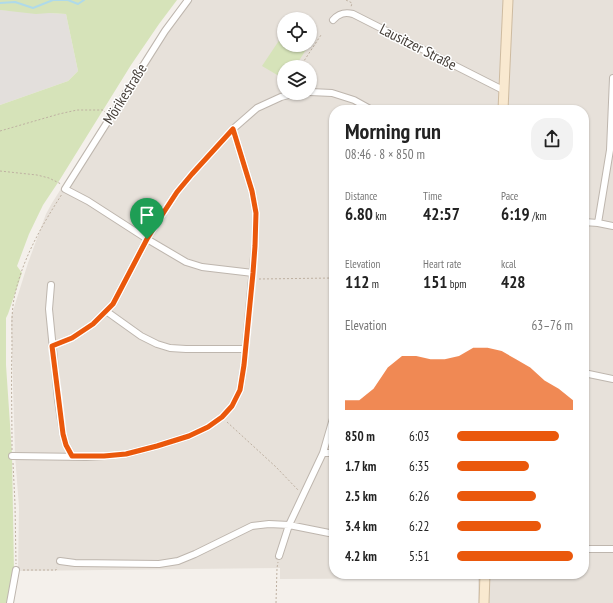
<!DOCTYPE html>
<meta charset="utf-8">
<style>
:root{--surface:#fff;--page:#f2f2f2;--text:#222;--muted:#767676;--accent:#ea580c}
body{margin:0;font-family:"PT Sans Narrow",sans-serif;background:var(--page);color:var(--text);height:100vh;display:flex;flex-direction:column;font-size:15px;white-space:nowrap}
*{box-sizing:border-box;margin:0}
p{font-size:13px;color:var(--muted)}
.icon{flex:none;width:22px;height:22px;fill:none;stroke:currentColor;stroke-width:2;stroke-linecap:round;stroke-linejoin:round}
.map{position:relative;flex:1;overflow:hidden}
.side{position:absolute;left:329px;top:105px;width:260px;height:474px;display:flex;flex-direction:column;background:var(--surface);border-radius:16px;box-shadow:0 1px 3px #0004}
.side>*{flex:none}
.buttons{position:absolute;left:277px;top:12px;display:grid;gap:8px}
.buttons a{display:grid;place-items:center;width:40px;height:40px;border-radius:50%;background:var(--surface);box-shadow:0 1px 3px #0004;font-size:20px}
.pin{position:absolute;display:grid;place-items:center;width:34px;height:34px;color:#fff;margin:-41px -17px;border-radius:50% 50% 50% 0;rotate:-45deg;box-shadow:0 0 4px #0007}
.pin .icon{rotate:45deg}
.round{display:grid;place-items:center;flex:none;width:42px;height:42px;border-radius:16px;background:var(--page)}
.headline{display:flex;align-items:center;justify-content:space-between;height:68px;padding:0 16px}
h1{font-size:22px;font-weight:700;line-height:30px}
.metrics{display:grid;grid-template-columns:repeat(3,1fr);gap:6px;height:68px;padding:4px 16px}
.metrics div{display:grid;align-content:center}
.metrics b{font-size:17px;font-weight:700}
.metrics small{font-size:11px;font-weight:400}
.metrics p{font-size:11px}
.chart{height:112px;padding:8px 16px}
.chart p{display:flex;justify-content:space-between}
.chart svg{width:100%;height:72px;margin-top:4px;fill:var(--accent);opacity:.7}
ul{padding:0 16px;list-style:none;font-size:13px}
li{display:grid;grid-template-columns:64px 48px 1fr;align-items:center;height:30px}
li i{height:10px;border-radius:5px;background:var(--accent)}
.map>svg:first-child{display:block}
.residential{fill:#e7e1da;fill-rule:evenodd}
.industrial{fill:#e3dfdc}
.green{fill:#d6e3b9}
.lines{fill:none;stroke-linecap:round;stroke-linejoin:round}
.stream{stroke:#afdae9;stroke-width:2}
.street-casing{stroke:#beb6ae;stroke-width:8}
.secondary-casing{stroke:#cebba0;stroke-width:11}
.path{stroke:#beb0a1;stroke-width:1;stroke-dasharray:2 2;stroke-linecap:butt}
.street{stroke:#fff;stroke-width:6}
.secondary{stroke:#f9e9d0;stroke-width:9}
.route-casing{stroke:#fff;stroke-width:8}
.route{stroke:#ea580c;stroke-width:5}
.labels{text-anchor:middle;stroke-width:3;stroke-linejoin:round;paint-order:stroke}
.street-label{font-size:15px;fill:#47403a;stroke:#fff}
</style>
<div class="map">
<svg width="613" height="603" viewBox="0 0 613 603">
<rect width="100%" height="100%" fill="#f4f0eb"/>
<path class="residential" d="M185 0H613V603H478V578L280 579V568L18 571 19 507 15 455 11 317 28 263 46 214 52 203 109 113ZM284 19H310V45H284ZM284 67H310V93H284ZM334 110H584V574H334Z"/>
<path class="industrial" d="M0 10 66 14 78 71 68 81 0 105Z"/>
<path class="green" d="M0 0H177L159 24 131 65 59 181 43 205 29 234 17 266 22 273 8 314 6 318V365L12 454 14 573 8 603H0V105L68 81 78 71 66 14 49 13 36 14 0 10Z
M284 33V45H309L295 67H284V79L262 66Z"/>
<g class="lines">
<path class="stream" d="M0 3 15 2 33 8 53 0H68L78 4 84 0"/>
<defs>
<path id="street" d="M188 0 165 31 65 189 88 201 147 239 186 262 202 267 253 273
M333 20C339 13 345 12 353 14L503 90
M310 92 332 93 354 100 372 110
M584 222 598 223 613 226
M598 223 610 150 613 78
M51 285 49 309 58 400 63 434 66 445 72 456
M106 311 141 336 157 344 170 348 186 349H245
M52 346 72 338 93 324 113 304 147 239 160 218 177 192 192 174 233 129 257 108 281 97 296 93
M584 373 613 379
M323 453H334
M12 456 86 457 104 456 126 454 157 446 189 436 208 427 222 417 232 406 240 390 244 365 255 246 256 213 252 191 233 129
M584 549H613
M279 556 289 525 323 453 334 415
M60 561 75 563 159 564 178 561 195 554 252 526 269 524 289 525 334 534
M10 603 16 570"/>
<path id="secondary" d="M503 110 508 0
M484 603 485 574"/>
</defs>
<use href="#street" class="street-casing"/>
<use href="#secondary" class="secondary-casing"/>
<path class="path" d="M346 0 352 3 351 7
M300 67 321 35
M0 131 59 114 77 110H103L106 113
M0 171 37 175 49 178 61 184
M259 279 334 278
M227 422 276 467 299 491
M12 450C12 415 11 380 12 346 12 329 11 311 15 294 23 258 42 225 62 194
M13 463 15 504 16 564
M23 570H56L57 567
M276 603 277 568 278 562"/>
<use href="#street" class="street"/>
<use href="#secondary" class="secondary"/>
</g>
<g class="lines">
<defs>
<path id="route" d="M233 129 252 191 256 213 255 246 253 273 244 365 240 390 232 406 222 417 208 427 189 436 157 446 126 454 104 456H72L66 445 63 434 52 346 72 338 93 324 113 304 147 239 160 218 177 192 192 174Z"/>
</defs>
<use href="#route" class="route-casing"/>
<use href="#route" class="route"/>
</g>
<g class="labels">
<g class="street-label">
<text transform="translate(418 47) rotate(27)" y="5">Lausitzer Straße</text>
<text transform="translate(125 94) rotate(-58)" y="5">Mörikestraße</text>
</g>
</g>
</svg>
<div class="buttons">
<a><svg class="icon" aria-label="locate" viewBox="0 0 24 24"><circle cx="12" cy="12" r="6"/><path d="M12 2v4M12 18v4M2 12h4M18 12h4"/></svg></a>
<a><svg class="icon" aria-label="layers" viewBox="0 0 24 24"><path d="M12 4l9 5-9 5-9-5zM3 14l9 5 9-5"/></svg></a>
</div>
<div class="pin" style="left:147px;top:239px;background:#1e9e55"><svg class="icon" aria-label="arrive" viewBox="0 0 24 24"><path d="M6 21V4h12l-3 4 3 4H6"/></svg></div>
<section class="side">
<div class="headline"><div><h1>Morning run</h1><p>08:46 · 8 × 850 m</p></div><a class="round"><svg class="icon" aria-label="share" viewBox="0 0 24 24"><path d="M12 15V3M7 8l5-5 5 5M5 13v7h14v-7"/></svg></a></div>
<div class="metrics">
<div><p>Distance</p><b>6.80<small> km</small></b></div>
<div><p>Time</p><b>42:57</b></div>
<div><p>Pace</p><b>6:19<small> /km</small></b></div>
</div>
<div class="metrics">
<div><p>Elevation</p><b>112<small> m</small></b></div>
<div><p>Heart rate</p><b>151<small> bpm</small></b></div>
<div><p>kcal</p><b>428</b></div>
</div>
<div class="chart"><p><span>Elevation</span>63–76 m</p>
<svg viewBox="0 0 160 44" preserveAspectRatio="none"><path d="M0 44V38L10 38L20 31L30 18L40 11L50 11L60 13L70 13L80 11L90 6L100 6L110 8L120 13L130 18L140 26L150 31L160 38V44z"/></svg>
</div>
<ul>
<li><b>850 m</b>6:03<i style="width:88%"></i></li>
<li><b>1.7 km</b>6:35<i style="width:62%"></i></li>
<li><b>2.5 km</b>6:26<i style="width:68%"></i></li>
<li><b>3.4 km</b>6:22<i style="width:72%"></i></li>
<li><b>4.2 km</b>5:51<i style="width:100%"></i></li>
</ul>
</section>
</div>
